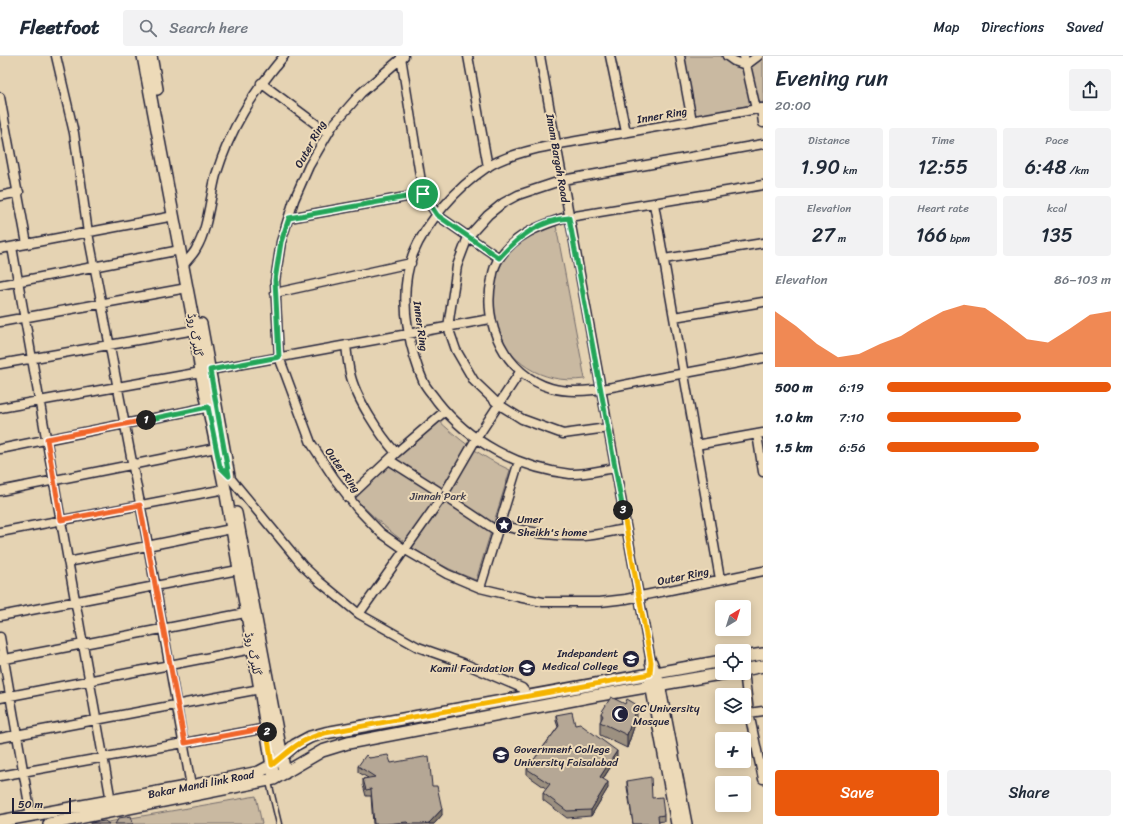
<!DOCTYPE html>
<meta charset="utf-8">
<style>
:root{--surface:#fff;--page:#f2f2f3;--text:#1f2937;--muted:#747a83;--line:#e0e1e3;--accent:#ea580c}
body{margin:0;font-family:Sriracha,"Playpen Sans Arabic",sans-serif;background:var(--page);color:var(--text);height:100vh;display:flex;flex-direction:column;font-size:15px;white-space:nowrap}
*{box-sizing:border-box;margin:0}
p{font-size:13px;color:var(--muted)}
.icon{flex:none;width:22px;height:22px;fill:none;stroke:currentColor;stroke-width:2;stroke-linecap:round;stroke-linejoin:round}
.map{position:relative;flex:1;overflow:hidden}
.details{display:flex;flex-direction:column;background:var(--surface);width:360px}
.details>*{flex:none}
.needle{width:26px;rotate:38deg}
.fabs{position:absolute;left:715px;top:544px;display:grid;gap:8px}
.fabs a{display:grid;place-items:center;width:36px;height:36px;border-radius:4px;background:var(--surface);box-shadow:0 2px 10px #0003;font-size:20px}
.scale{position:absolute;left:12px;bottom:10px;width:59px;box-sizing:border-box;padding-left:4px;border:2px solid #22223b;border-top:0;font-size:11px;line-height:14px;white-space:nowrap;color:#22223b;-webkit-text-stroke:3px #eddab8;paint-order:stroke}
.pin{position:absolute;display:grid;place-items:center;width:34px;height:34px;color:#fff;margin:-17px;border:2px solid #fff;border-radius:50%;box-shadow:0 1px 4px #0007}
.km{position:absolute;width:20px;height:20px;margin:-10px;border-radius:50%;background:#222;color:#fff;font-size:11px;line-height:20px;text-align:center}
.round{display:grid;place-items:center;flex:none;width:42px;height:42px;border-radius:4px;background:var(--page)}
.summary{display:flex;align-items:center;justify-content:space-between;height:68px;padding:0 12px}
h1{font-size:22px;font-weight:600;line-height:30px}
.figures{display:grid;grid-template-columns:repeat(3,1fr);gap:6px;height:68px;padding:4px 12px}
.figures div{display:grid;align-content:center;border-radius:4px;background:var(--page);text-align:center}
.figures b{font-size:20px;font-weight:600}
.figures small{font-size:11px;font-weight:400}
.figures p{font-size:11px}
.chart{height:112px;padding:8px 12px}
.chart p{display:flex;justify-content:space-between}
.chart svg{width:100%;height:72px;margin-top:4px;fill:var(--accent);opacity:.7}
.action{display:flex;gap:8px;margin-top:auto;padding:8px 12px}
.action a{flex:1;height:46px;border-radius:4px;background:var(--accent);color:#fff;font-size:16px;font-weight:600;line-height:46px;text-align:center}
.action a+a{background:var(--page);color:var(--text)}
ul{padding:0 12px;list-style:none;font-size:13px}
li{display:grid;grid-template-columns:64px 48px 1fr;align-items:center;height:30px}
li i{height:10px;border-radius:5px;background:var(--accent)}
header{display:flex;align-items:center;gap:24px;box-sizing:border-box;height:56px;padding:0 20px;background:var(--surface);border-bottom:1px solid var(--line)}
header strong{font-size:19px}
nav{display:flex;gap:22px;margin-inline-start:auto;font-size:14px}
.search{width:280px;height:36px;background:var(--page);display:flex;align-items:center;gap:10px;box-sizing:border-box;padding:0 14px;border-radius:4px;color:var(--muted);font-size:15px}
main{display:flex;flex:1;min-height:0}
.map>svg:first-child{display:block}
.green{fill:#c9b9a1;stroke:#766e6e}
.lines{fill:none;stroke-linecap:round;stroke-linejoin:round}
.lane-casing{stroke:#22223b;stroke-width:7}
.street-casing{stroke:#22223b;stroke-width:11}
.secondary-casing{stroke:#22223b;stroke-width:14}
.lane{stroke:#eddab8;stroke-width:4}
.street{stroke:#eddab8;stroke-width:8}
.secondary{stroke:#eddab8;stroke-width:11}
.wall{fill:#9c9080;stroke:#22223b}
.shaded-wall{fill:#7f7568;stroke:#22223b}
.building{fill:#b5a795;stroke:#22223b}
.split-1-casing{stroke:#fff;stroke-width:8}
.split-2-casing{stroke:#fff;stroke-width:8}
.split-3-casing{stroke:#fff;stroke-width:8}
.split-4-casing{stroke:#fff;stroke-width:8}
.split-1{stroke:#22a559;stroke-width:5}
.split-2{stroke:#f0652b;stroke-width:5}
.split-3{stroke:#f5b400;stroke-width:5}
.split-4{stroke:#22a559;stroke-width:5}
.labels{text-anchor:middle;stroke-width:4;stroke-linejoin:round;paint-order:stroke}
.street-label{font-size:11px;fill:#22223b;stroke:#eddab8}
.park-label{font-size:11px;fill:#43404f;stroke:#eddab8}
.poi-label{font-size:11px;fill:#22223b;stroke:#eddab8;text-anchor:start}
</style>
<header>
<strong>Fleetfoot</strong>
<div class="search"><svg class="icon" aria-label="search" viewBox="0 0 24 24"><circle cx="10" cy="10" r="6"/><path d="M15 15l6 6"/></svg>Search here</div>
<nav><a>Map</a><a>Directions</a><a>Saved</a></nav>
</header>
<main>
<div class="map">
<svg width="763" height="768" viewBox="0 0 763 768">
<rect width="100%" height="100%" fill="#e5d3b3"/>
<filter id="ink" filterUnits="userSpaceOnUse"><feTurbulence type="fractalNoise" baseFrequency=".025" numOctaves="2"/><feDisplacementMap in="SourceGraphic" scale="8" xChannelSelector="R" yChannelSelector="G"/><feConvolveMatrix kernelMatrix="1 2 1 2 8 2 1 2 1" color-interpolation-filters="sRGB"/></filter>
<g filter="url(#ink)">
<path class="green" d="M682 0H763V47L693 60Z
M556 170 585 323C494 335 456 222 533 177 539 173 549 172 556 170Z
M436 362C458 383 481 401 510 414L476 524C425 505 390 479 353 440Z
M256 740 262 768H97Z"/>
<g class="lines">
<defs>
<path id="lane" d="M269 726 279 768"/>
<path id="street" d="M56 0 74 77 88 177 148 489 191 730
M404 0 361 37 333 69 309 110 294 144 281 186 275 225 279 301 311 387 334 422 357 452 381 477 404 493 447 518 480 532 518 541 543 546H600L626 543 763 515
M468 0 488 111
M540 0 651 606
M610 0 626 76
M680 0 692 65
M727 0 734 5 746 9 758 0
M744 0 756 53
M401 1 423 138 437 159 499 202
M261 27 328 77
M0 41 27 188
M761 52 763 67
M763 129 563 162C539 170 515 179 500 201 496 206 493 216 492 223 481 267 506 319 551 332 580 340 618 330 647 324 686 317 724 310 763 302
M0 140 19 136
M654 148 720 523
M289 162 423 138
M12 191 111 745
M0 193 174 160
M664 203 763 187
M183 210C187 204 193 199 196 193 208 174 210 141 216 119 231 71 252 38 284 0
M0 229 180 194
M275 237 411 207
M674 261 763 246
M0 266 187 232
M346 289C347 298 348 308 350 317 355 341 380 379 396 397
M0 308 195 274
M210 314 490 263
M0 352 201 316
M607 372 563 378 522 363 498 348 474 325 456 294 448 271 457 210 468 181 488 159 503 147 518 139 563 124 763 88
M757 378 763 416
M696 389 763 377
M0 393 209 351
M389 404 438 435
M615 412C601 414 584 419 570 418 518 412 469 386 437 345 433 339 427 333 424 327 416 309 411 292 408 273 404 249 404 221 413 198 426 166 458 131 486 112 514 93 573 86 606 80 659 71 711 61 763 52
M226 417 303 510 320 526 359 558 418 591 463 607 522 632 529 641
M447 433 476 383 520 316
M0 435 216 392
M348 442 396 397 445 355
M449 443 497 475
M499 469C527 476 554 481 584 480 598 479 612 475 626 473
M0 476 225 433
M68 506 231 473
M480 532 519 405
M359 558 440 444
M0 560 238 514
M0 581 31 760
M0 604 245 557
M744 615 749 657 763 723
M0 642 252 593
M749 657 763 655
M0 682 260 633
M0 720 267 672"/>
<path id="secondary" d="M143 0 195 274 201 316 225 433 260 633 274 723
M151 0 157 33
M201 268 229 420
M236 457 285 717
M744 601 763 598
M651 606 659 628 686 768
M744 614 763 610
M650 623 677 768
M0 765 191 730 259 716 272 709 295 689 310 681 325 677 722 605
M49 768 274 723 322 695 348 687 594 640 726 617"/>
</defs>
<use href="#lane" class="lane-casing"/>
<use href="#street" class="street-casing"/>
<use href="#secondary" class="secondary-casing"/>
<use href="#lane" class="lane"/>
<use href="#street" class="street"/>
<use href="#secondary" class="secondary"/>
</g>
<path class="wall" d="M601 657 637 662 627 692 600 679V666L601 664Z
M556 659 575 669 617 701 603 723 608 732 591 760 567 762 543 744V737L547 733 527 719V713L558 671 556 665Z
M369 702 391 707 432 730 442 759 434 768H373L371 740H366L363 729V723L368 722 358 716V710Z
M627 725 652 742 664 759V765L658 766 659 768H633L627 731Z"/>
<path class="shaded-wall" d="M637 649V662L627 692V679Z
M617 695V701L600 727V721Z
M608 726V732L591 760V754Z
M442 753V759L434 768H429V767Z"/>
<path class="building" d="M611 641 625 648 627 643 637 649 627 679 600 666 603 660 601 657Z
M572 656 575 669 580 668 617 695 600 721 608 726 591 754 567 755 543 737 550 728 527 713 559 670 556 659Z
M366 699 369 702 388 699 391 707 429 700 432 730H437L442 753 429 767 423 768H409L407 766 386 768H374L371 733 366 734 363 723 375 721 358 710Z
M651 721 652 742 662 741 664 759 658 760 659 768H633L627 725Z
M131 760 133 768H115L119 762Z
M105 765 109 768H90V767Z"/>
</g>
<g class="lines" filter="url(#ink)">
<defs>
<path id="split-1" d="M146 364 208 351 220 411 229 420 210 314 279 301 275 224 281 186 289 162 423 138"/>
<path id="split-2" d="M146 364 47 383 61 464 140 449 185 687 267 672V676"/>
<path id="split-3" d="M267 676 272 709C292 693 299 684 325 677L650 618 651 606 623 454"/>
<path id="split-4" d="M423 138 437 159 499 202C518 181 540 164 569 162L623 454"/>
</defs>
<use href="#split-1" class="split-1-casing"/>
<use href="#split-2" class="split-2-casing"/>
<use href="#split-3" class="split-3-casing"/>
<use href="#split-4" class="split-4-casing"/>
<use href="#split-1" class="split-1"/>
<use href="#split-2" class="split-2"/>
<use href="#split-3" class="split-3"/>
<use href="#split-4" class="split-4"/>
</g>
<defs>
<symbol id="sight-disc" viewBox="-11 -11 22 22"><circle r="9.5" fill="#22223b" stroke="#eddab8"/><path d="M0-6L1.8-2.2L6-1.7L2.9 1.2L3.7 5.4L0 3.3L-3.7 5.4L-2.9 1.2L-6-1.7L-1.8-2.2Z" fill="#fff"/></symbol>
<symbol id="university-disc" viewBox="-11 -11 22 22"><circle r="9.5" fill="#22223b" stroke="#eddab8"/><path d="M0-5L7-2L0 1L-7-2ZM-4 1L0 2.5L4 1V4Q0 6-4 4Z" fill="#fff"/></symbol>
<symbol id="school-disc" viewBox="-11 -11 22 22"><circle r="9.5" fill="#22223b" stroke="#eddab8"/><path d="M0-5L7-2L0 1L-7-2ZM-4 1L0 2.5L4 1V4Q0 6-4 4Z" fill="#fff"/></symbol>
<symbol id="mosque-disc" viewBox="-11 -11 22 22"><circle r="9.5" fill="#22223b" stroke="#eddab8"/><path d="M3.5-4.9A6 6 0 1 0 3.5 4.9A5 5 0 1 1 3.5-4.9Z" fill="#fff"/></symbol>
</defs>
<g fill-rule="evenodd">
<use href="#sight-disc" x="494" y="459" width="20" height="20"/>
<use href="#university-disc" x="621" y="593" width="20" height="20"/>
<use href="#school-disc" x="517" y="602" width="20" height="20"/>
<use href="#mosque-disc" x="610" y="648" width="20" height="20"/>
<use href="#university-disc" x="491" y="689" width="20" height="20"/>
</g>
<g class="labels">
<g class="street-label">
<text transform="translate(662 59) rotate(-10)" y="4">Inner Ring</text>
<text transform="translate(310 88) rotate(-61)" y="4">Outer Ring</text>
<text transform="translate(558 102) rotate(80)" y="4">Imam Bargah Road</text>
<text transform="translate(421 270) rotate(82)" y="4">Inner Ring</text>
<text transform="translate(195 279) rotate(81)" y="4">گلبرگ روڈ</text>
<text transform="translate(343 414) rotate(55)" y="4">Outer Ring</text>
<text transform="translate(683 520) rotate(-12)" y="4">Outer Ring</text>
<text transform="translate(253 598) rotate(79)" y="4">گلبرگ روڈ</text>
<text transform="translate(201 728) rotate(-11)" y="4">Bakar Mandi link Road</text>
</g>
<g class="park-label">
<text x="438" y="444">Jinnah Park</text>
</g>
<g class="poi-label">
<text x="517" y="467">Umer<tspan x="517" dy="13">Sheikh's home</tspan></text>
<text x="618" y="601" text-anchor="end">Indepandent<tspan x="618" dy="13">Medical College</tspan></text>
<text x="514" y="616" text-anchor="end">Kamil Foundation</text>
<text x="633" y="656">GC University<tspan x="633" dy="13">Mosque</tspan></text>
<text x="514" y="697">Government College<tspan x="514" dy="13">University Faisalabad</tspan></text>
</g>
</g>
</svg>
<div class="fabs">
<a><svg class="needle" viewBox="-14 -14 28 28"><path d="M0-13l5 13h-10z" fill="#e53935"/><path d="M0 13l5-13h-10z" fill="#747a83"/></svg></a>
<a><svg class="icon" aria-label="locate" viewBox="0 0 24 24"><circle cx="12" cy="12" r="6"/><path d="M12 2v4M12 18v4M2 12h4M18 12h4"/></svg></a>
<a><svg class="icon" aria-label="layers" viewBox="0 0 24 24"><path d="M12 4l9 5-9 5-9-5zM3 14l9 5 9-5"/></svg></a>
<a>+</a>
<a>−</a>
</div>
<div class="scale">50 m</div>
<div class="pin" style="left:423px;top:138px;background:#1e9e55"><svg class="icon" aria-label="arrive" viewBox="0 0 24 24"><path d="M6 21V4h12l-3 4 3 4H6"/></svg></div>
<b class="km" style="left:146px;top:364px">1</b>
<b class="km" style="left:267px;top:676px">2</b>
<b class="km" style="left:623px;top:454px">3</b>
</div>
<section class="details">
<div class="summary"><div><h1>Evening run</h1><p>20:00</p></div><a class="round"><svg class="icon" aria-label="share" viewBox="0 0 24 24"><path d="M12 15V3M7 8l5-5 5 5M5 13v7h14v-7"/></svg></a></div>
<div class="figures">
<div><p>Distance</p><b>1.90<small> km</small></b></div>
<div><p>Time</p><b>12:55</b></div>
<div><p>Pace</p><b>6:48<small> /km</small></b></div>
</div>
<div class="figures">
<div><p>Elevation</p><b>27<small> m</small></b></div>
<div><p>Heart rate</p><b>166<small> bpm</small></b></div>
<div><p>kcal</p><b>135</b></div>
</div>
<div class="chart"><p><span>Elevation</span>86–103 m</p>
<svg viewBox="0 0 160 44" preserveAspectRatio="none"><path d="M0 44V10L10 19L20 30L30 38L40 36L50 30L60 25L70 17L80 10L90 6L100 8L110 17L120 27L130 29L140 21L150 12L160 10V44z"/></svg>
</div>
<ul>
<li><b>500 m</b>6:19<i style="width:100%"></i></li>
<li><b>1.0 km</b>7:10<i style="width:60%"></i></li>
<li><b>1.5 km</b>6:56<i style="width:68%"></i></li>
</ul>
<div class="action"><a>Save</a><a>Share</a></div>
</section>
</main>
